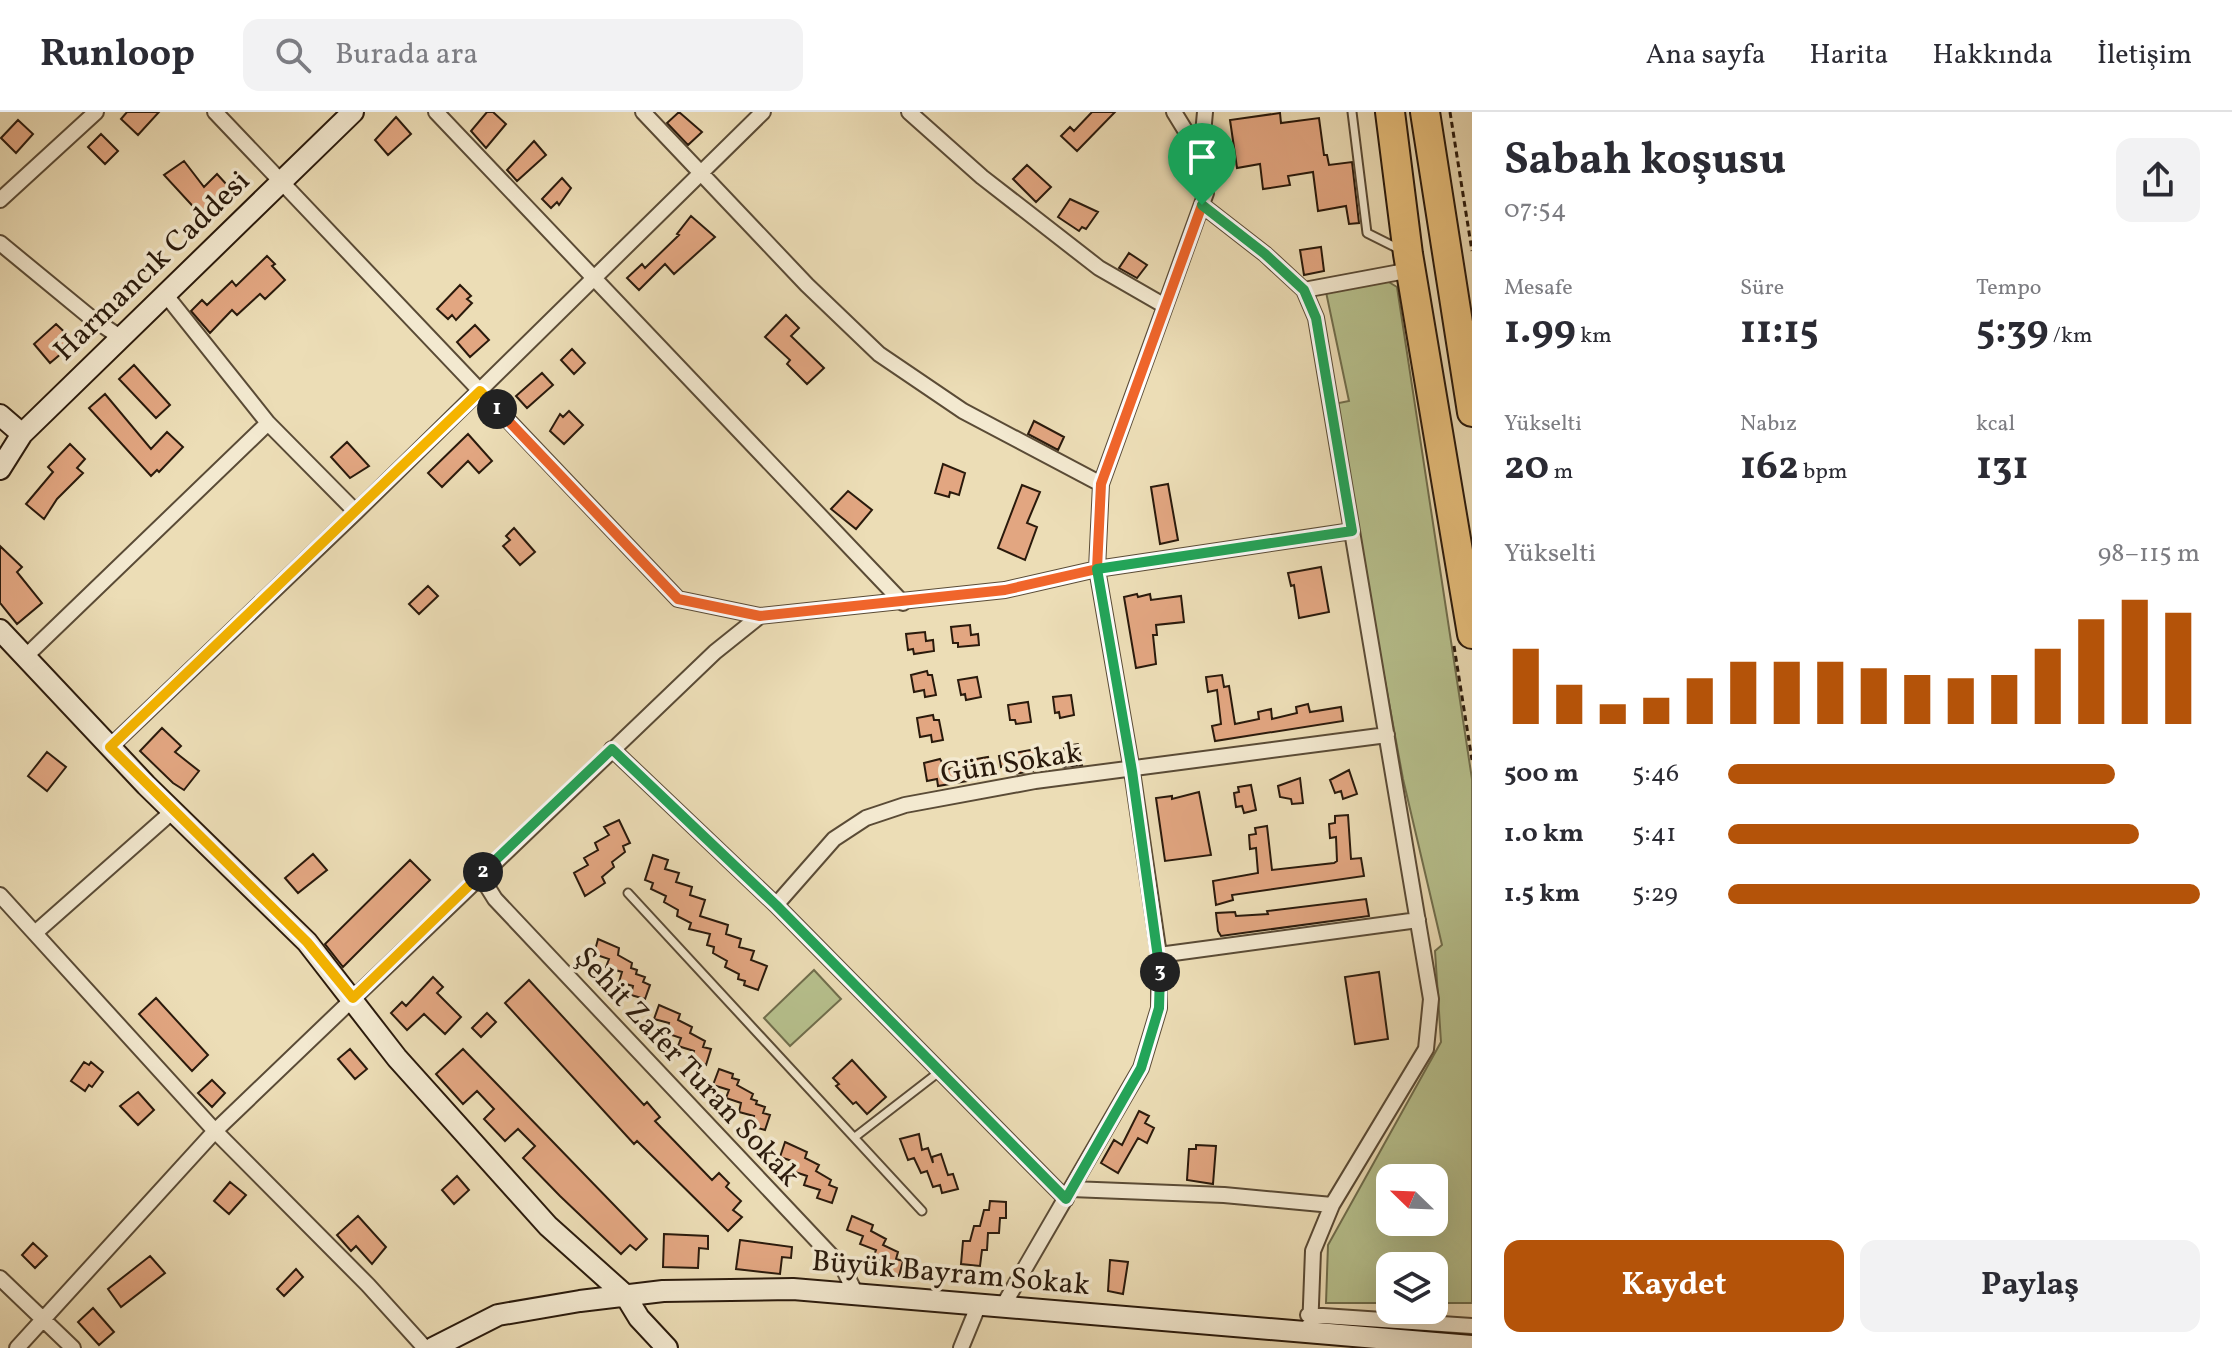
<!DOCTYPE html>
<html lang="tr">
<meta charset="utf-8">
<style>
:root{--surface:#fff;--page:#f2f2f3;--text:#2b2b33;--muted:#7c7c81;--line:#e1e1e2;--accent:#b45309}
body{margin:0;font-family:Vollkorn,serif;background:var(--page);color:var(--text);height:100vh;display:flex;flex-direction:column;font-size:30px;white-space:nowrap}
*{box-sizing:border-box;margin:0}
p{font-size:26px;color:var(--muted)}
.icon{flex:none;width:44px;height:44px;fill:none;stroke:currentColor;stroke-width:2;stroke-linecap:round;stroke-linejoin:round}
.map{position:relative;flex:1;overflow:hidden}
.drawer{display:flex;flex-direction:column;background:var(--surface);width:760px}
.drawer>*{flex:none}
.needle{width:52px;rotate:293deg}
.controls{position:absolute;left:1376px;top:1052px;display:grid;gap:16px}
.controls a{display:grid;place-items:center;width:72px;height:72px;border-radius:16px;background:var(--surface);box-shadow:0 8px 32px #0002;font-size:40px}
.pin{position:absolute;display:grid;place-items:center;width:68px;height:68px;color:#fff;margin:-82px -34px;border-radius:50% 50% 50% 0;rotate:-45deg;box-shadow:0 0 8px #0007}
.pin .icon{rotate:45deg}
.km{position:absolute;width:40px;height:40px;margin:-20px;border-radius:50%;background:#222;color:#fff;font-size:22px;line-height:40px;text-align:center}
.round{display:grid;place-items:center;flex:none;width:84px;height:84px;border-radius:16px;background:var(--page)}
.headline{display:flex;align-items:center;justify-content:space-between;height:136px;padding:0 32px}
h1{font-size:44px;font-weight:700;line-height:60px}
.stats{display:grid;grid-template-columns:repeat(3,1fr);gap:12px;height:136px;padding:8px 32px}
.stats div{display:grid;align-content:center}
.stats b{font-size:40px;font-weight:700}
.stats small{font-size:22px;font-weight:400}
.stats p{font-size:22px}
.chart{height:224px;padding:16px 32px}
.chart p{display:flex;justify-content:space-between}
.chart svg{width:100%;height:144px;margin-top:8px;stroke:var(--accent);stroke-width:6}
.button{display:flex;gap:16px;margin-top:auto;padding:16px 32px}
.button a{flex:1;height:92px;border-radius:16px;background:var(--accent);color:#fff;font-size:32px;font-weight:700;line-height:92px;text-align:center}
.button a+a{background:var(--page);color:var(--text)}
ul{padding:0 32px;list-style:none;font-size:26px}
li{display:grid;grid-template-columns:128px 96px 1fr;align-items:center;height:60px}
li i{height:20px;border-radius:10px;background:var(--accent)}
header{display:flex;align-items:center;gap:48px;box-sizing:border-box;height:112px;padding:0 40px;background:var(--surface);border-bottom:2px solid var(--line)}
header strong{font-size:38px}
nav{display:flex;gap:44px;margin-inline-start:auto;font-size:28px}
.search{width:560px;height:72px;background:var(--page);display:flex;align-items:center;gap:20px;box-sizing:border-box;padding:0 28px;border-radius:16px;color:var(--muted);font-size:30px}
main{display:flex;flex:1;min-height:0}
.map>svg:first-child{display:block}
.green{fill:#b7c18e;stroke:#706e4d;stroke-width:2;fill-rule:evenodd}
.building{fill:#e2a681;stroke:#2a1a0c;stroke-width:2}
.lines{fill:none;stroke-linecap:round;stroke-linejoin:round}
.lane-casing{stroke:#5a4b36;stroke-width:11}
.street-casing{stroke:#5a4b36;stroke-width:18}
.secondary-casing{stroke:#2a1a0c;stroke-width:24}
.highway-casing{stroke:#2a1a0c;stroke-width:32}
.path{stroke:#2a1a0c;stroke-width:3;stroke-dasharray:6 4;stroke-linecap:butt}
.lane{stroke:#f3e9d0;stroke-width:7}
.street{stroke:#f3e9d0;stroke-width:14}
.secondary{stroke:#f3e9d0;stroke-width:20}
.highway{stroke:#e6be7b;stroke-width:28}
.split-1-casing{stroke:#fff;stroke-width:16}
.split-2-casing{stroke:#fff;stroke-width:16}
.split-3-casing{stroke:#fff;stroke-width:16}
.split-4-casing{stroke:#fff;stroke-width:16}
.split-1{stroke:#f0652b;stroke-width:10}
.split-2{stroke:#f5b400;stroke-width:10}
.split-3{stroke:#22a559;stroke-width:10}
.split-4{stroke:#22a559;stroke-width:10}
.labels{text-anchor:middle;stroke-width:7;stroke-linejoin:round;paint-order:stroke}
.street-label{font-size:30px;fill:#2a1a0c;stroke:#f3e9d0}
</style>
<header>
<strong>Runloop</strong>
<div class="search"><svg class="icon" aria-label="search" viewBox="0 0 24 24"><circle cx="10" cy="10" r="6"/><path d="M15 15l6 6"/></svg>Burada ara</div>
<nav><a>Ana sayfa</a><a>Harita</a><a>Hakkında</a><a>İletişim</a></nav>
</header>
<main>
<div class="map">
<svg width="1472" height="1236" viewBox="0 0 1472 1236">
<rect width="100%" height="100%" fill="#ecddb6"/>
<filter id="stains"><feTurbulence type="fractalNoise" baseFrequency=".0025" numOctaves="4"/><feColorMatrix values="0 0 0 0 .2 0 0 0 0 .09 0 0 0 0 .02 0 0 0 .5 -.17"/></filter>
<radialGradient id="worn" r=".72"><stop offset=".6" stop-color="#630" stop-opacity="0"/><stop offset="1" stop-color="#630" stop-opacity=".3"/></radialGradient>
<path class="green" d="M1387 169 1397 175 1472 667V1191H1434V1154H1390V1191H1326L1328 1133 1441 930 1435 839 1442 833 1403 667 1334 292 1349 289 1326 180ZM1390 1066H1434V1110H1390Z
M814 858 841 887 790 934 764 906Z"/>
<path class="building" d="M127 0H159L138 23 121 7Z
M487 0H493L506 12 486 36 471 19Z
M679 0 702 20 688 33 667 11Z
M1092 0H1115L1077 39 1061 24 1070 15 1074 19Z
M1280 1 1281 11 1319 6 1324 43H1327L1329 53 1352 50 1359 111 1349 112 1346 94 1318 99 1313 60 1288 64 1290 73 1263 77 1260 52 1237 56 1230 8Z
M396 5 411 22 388 43 375 28Z
M18 8 33 22 16 41 1 26Z
M101 22 118 39 105 52 88 35Z
M534 29 546 43 517 69 507 58Z
M184 49 204 75 217 62 228 74 200 102 164 63Z
M1027 53 1051 75 1036 90 1013 67Z
M562 66 571 76 559 93 557 90 551 96 542 87Z
M1070 87 1098 100 1086 117 1082 115 1079 119 1058 105Z
M691 104 715 125 674 162 665 152 639 178 627 166 642 152 645 156 679 123 677 122Z
M1321 135 1324 159 1304 163 1300 138Z
M1129 141 1147 153 1137 166 1119 156Z
M267 144 275 152 272 154 285 168 265 187 260 182 237 203 232 198 210 221 191 199 202 188 207 193 232 169 236 174Z
M460 173 471 184 467 187 472 191 456 208 452 203 448 207 437 197Z
M786 203 799 216 791 224 824 256 807 272 787 252 790 248 765 225Z
M56 212 75 230 50 251 34 232Z
M475 213 489 228 470 245 457 230Z
M572 237 585 251 574 262 561 248Z
M134 253 170 293 156 306 119 267Z
M542 261 553 273 527 296 516 284Z
M105 282 151 337 167 320 183 335 159 360 157 358 151 364 89 296Z
M569 299 583 313 564 332 550 319 560 302 563 305Z
M1034 309 1064 325 1058 338 1028 322Z
M468 322 492 349 479 361 468 349 442 375 428 361Z
M347 330 369 354 350 366 331 345Z
M70 332 85 347 77 356 83 361 57 387 44 407 26 392 53 360 48 355Z
M943 352 965 361 959 383 950 380 949 385 935 381Z
M1168 372 1178 428 1160 432 1151 375Z
M1022 373 1040 380 1027 411 1037 415 1025 448 998 436Z
M848 379 872 398 856 417 831 397Z
M514 416 535 440 520 453 503 434 510 428 506 424Z
M0 434 22 455 17 460 42 491 17 512 0 491Z
M1321 455 1329 500 1299 506 1294 473 1291 474 1288 461Z
M428 474 438 484 419 502 409 492Z
M1137 482 1138 485 1150 482 1151 488 1181 484 1184 510 1156 513 1157 523H1153L1156 552 1136 556 1124 485Z
M970 513 971 523 978 522 979 533 958 535V531H953L951 515Z
M925 520 926 529 933 528 934 539 914 542 913 537 908 538 906 522Z
M927 559 928 563H932L936 583 925 585 924 578 914 580 911 563Z
M1222 563 1224 575 1229 574 1235 612 1259 607 1258 600 1271 597 1272 607 1297 601 1296 595 1308 592 1310 600 1341 595 1343 609 1215 629 1212 614 1221 612 1217 578 1208 580 1206 565Z
M977 565 981 585 966 588 965 582 961 583 958 568Z
M1071 583 1074 603 1060 606 1059 600 1055 601 1053 585Z
M1028 590 1031 610 1016 612 1015 608H1010L1008 593Z
M933 603 934 608H939L943 628 932 630 931 623 920 625 917 606Z
M162 616 181 634 175 640 199 659 184 678 173 671 140 639Z
M1078 632 1082 653 1063 655 1060 640 1064 639V634Z
M1036 637 1038 648 1032 649 1033 659 1015 662 1013 652 1001 655 999 644Z
M47 640 66 655 47 679 28 664Z
M988 645 990 655 983 657 985 666 938 674 937 667 927 669 924 651 940 647 946 657 955 656 954 651Z
M1349 658 1357 682 1343 687 1341 679 1335 681 1330 668Z
M1300 666 1303 691 1292 692 1291 687 1280 685 1278 674Z
M1251 673 1256 698 1244 701 1242 694 1236 695 1234 681 1239 680 1238 675Z
M1199 680 1211 743 1165 749 1156 686 1172 684V687Z
M1348 703 1351 747 1361 746 1364 764 1232 783 1233 788 1216 793 1213 769 1258 761 1256 736 1250 737 1249 723 1256 722 1255 716 1267 714 1272 758 1334 751 1337 749 1336 725 1330 726 1329 712 1335 711V704Z
M619 708 630 731 623 734 625 740 612 750 614 755 602 765 605 771 585 784 574 761 588 753 584 746 598 738 595 731 609 723 604 715Z
M313 742 327 758 298 781 285 766Z
M653 743 668 748 665 757 679 761 676 770 692 775 690 783 705 788 700 804 728 813 726 822 741 827 739 835 754 839 751 848 767 854 758 878 744 873 745 869 738 867 739 862 725 855 727 849 713 841 714 835 707 833 710 822 689 817 691 811 677 804 678 798 664 790 666 784 651 777 653 771 645 768Z
M410 748 430 768 343 855 325 832Z
M1366 787 1369 804 1221 824 1218 819 1216 801 1235 800 1236 804 1268 802 1267 799Z
M598 827 619 836 618 843 632 851 631 856 637 858 636 862 645 865 643 870 650 873 645 887 631 883 633 874 619 870 622 860 606 855 609 847 594 842Z
M1379 860 1388 927 1355 932 1345 865Z
M433 865 443 875 437 881 461 905 445 922 424 902 407 918 391 901 402 890 406 894Z
M529 868 644 993 647 990 660 1005 655 1009 712 1068 719 1061 729 1071 726 1075 741 1089 733 1098 742 1105 728 1119 637 1029 634 1032 505 891Z
M156 886 208 943 192 959 139 902Z
M659 893 680 902 678 908 692 915 690 921 705 929 703 935 711 937 706 953 691 949 694 939 678 934 681 926 666 921 669 911 654 907Z
M487 901 496 910 481 925 472 916Z
M350 937 367 957 355 967 338 947Z
M463 937 647 1127 636 1138 630 1133 621 1142 560 1084 523 1046 535 1034 518 1017 505 1029 484 1007 494 997 477 979 463 992 436 962Z
M852 948 886 985 867 1002 856 990 853 992 836 974 839 972 833 966Z
M84 950 89 953 91 950 103 960 92 975 89 973 85 979 71 969Z
M719 957 733 962 732 966 739 968 737 973 753 982 751 987 757 989 756 992 765 995 763 1001 770 1003 765 1018 751 1014 754 1004 739 1000 741 991 726 986 729 978 713 973Z
M212 968 225 981 212 995 198 981Z
M138 980 154 998 138 1013 120 994Z
M1139 999 1149 1004 1145 1011 1154 1016 1147 1031 1138 1026 1118 1061 1101 1051 1114 1028 1122 1033Z
M919 1022 922 1038 928 1036 933 1051 932 1045 941 1042 948 1063 953 1062 958 1077 942 1081 940 1073 933 1075 927 1059 921 1061 914 1046 908 1048 900 1027Z
M785 1030 807 1040 805 1046 819 1053 816 1059 831 1068 829 1073 837 1076 832 1091 817 1086 820 1078 804 1073 807 1064 792 1059 795 1050 780 1045Z
M1196 1033 1216 1034 1213 1072 1187 1068 1189 1037H1196Z
M457 1064 469 1078 454 1092 442 1078Z
M230 1070 246 1083 229 1102 214 1089Z
M990 1089 1006 1090V1106H1000L999 1121H988L987 1138H982L980 1154 961 1152 963 1129H970L974 1114H980L984 1098H989Z
M358 1104 386 1135 372 1152 356 1134 351 1139 337 1123Z
M852 1104 873 1113 871 1119 886 1127 883 1133 898 1140 896 1147 903 1149 899 1164 885 1160 888 1151 873 1146 876 1138 860 1132 863 1124 847 1118Z
M664 1122 708 1124V1137L699 1136 698 1156 663 1155Z
M740 1128 792 1135 791 1146 782 1145 780 1162 736 1157Z
M33 1131 47 1144 35 1156 22 1143Z
M150 1144 165 1161 121 1195 108 1177Z
M1110 1148 1128 1150 1123 1182 1108 1179Z
M296 1157 303 1165 284 1184 277 1177Z
M93 1196 114 1220 99 1233 78 1210Z"/>
<g class="lines">
<defs>
<path id="lane" d="M1352 0 1367 121 1399 137
M628 781 922 1099
M855 1025 939 960"/>
<path id="street" d="M215 0 678 487 760 504
M436 0 903 491
M643 0 807 173 879 242 963 299 1101 372
M909 0 982 65 1099 156 1165 194
M1174 0 1201 44
M0 88 96 0
M1202 93 1265 142 1304 178 1316 206 1431 887 1426 937 1332 1093 1313 1139 1310 1219
M0 131 90 205 120 225
M1304 178 1411 158
M165 182 268 311 356 400
M25 545 268 311
M110 635 356 400 763 0
M612 637 776 793 1066 1087
M480 763 495 787 843 1156 856 1182
M0 783 215 1019 368 1173 425 1236
M776 793 834 727 866 706 905 693 1035 669 1387 623
M35 821 173 699
M1159 843 1418 808
M1071 1077 1224 1083 1332 1093
M0 1166 73 1236
M1003 1194 1141 956 1159 896V843L1132 659 1097 457 1101 372 1206 81 1201 44 1205 0
M1308 1203 1472 1214
M17 1236 215 1019 715 540 760 504 1005 478 1097 457 1352 419
M961 1236 979 1192"/>
<path id="secondary" d="M0 303 22 322
M0 357 22 322 353 0
M0 518 146 673 307 830 397 946 548 1114 625 1183 639 1206 667 1236
M433 1236 498 1203 580 1189 663 1179 793 1177 1472 1234"/>
<path id="highway" d="M1390 0 1408 142 1472 522
M1425 0 1472 300"/>
</defs>
<use href="#lane" class="lane-casing"/>
<use href="#street" class="street-casing"/>
<use href="#secondary" class="secondary-casing"/>
<use href="#highway" class="highway-casing"/>
<path class="path" d="M1450 0 1472 139
M1454 534 1472 648"/>
<use href="#lane" class="lane"/>
<use href="#street" class="street"/>
<use href="#secondary" class="secondary"/>
<use href="#highway" class="highway"/>
</g>
<g class="lines">
<defs>
<path id="split-1" d="M497 297 678 487 760 504 1005 478 1097 457 1101 372 1202 93"/>
<path id="split-2" d="M483 760 353 886 307 830 110 635 480 279 497 297"/>
<path id="split-3" d="M483 760 612 637 776 793 1066 1087 1141 956 1159 896 1160 860"/>
<path id="split-4" d="M1160 860 1132 659 1097 457 1352 419 1316 206 1304 178 1265 142 1202 93"/>
</defs>
<use href="#split-1" class="split-1-casing"/>
<use href="#split-2" class="split-2-casing"/>
<use href="#split-3" class="split-3-casing"/>
<use href="#split-4" class="split-4-casing"/>
<use href="#split-1" class="split-1"/>
<use href="#split-2" class="split-2"/>
<use href="#split-3" class="split-3"/>
<use href="#split-4" class="split-4"/>
</g>
<g class="labels">
<g class="street-label">
<text transform="translate(151 153) rotate(-44)" y="10">Harmancık Caddesi</text>
<text transform="translate(1011 650) rotate(-9)" y="10">Gün Sokak</text>
<text transform="translate(688 954) rotate(47)" y="10">Şehit Zafer Turan Sokak</text>
<text transform="translate(951 1160) rotate(5)" y="10">Büyük Bayram Sokak</text>
</g>
</g>
<rect width="100%" height="100%" filter="url(#stains)"/>
<rect width="100%" height="100%" fill="url(#worn)"/>
</svg>
<div class="controls">
<a><svg class="needle" viewBox="-14 -14 28 28"><path d="M0-13l5 13h-10z" fill="#e53935"/><path d="M0 13l5-13h-10z" fill="#7c7c81"/></svg></a>
<a><svg class="icon" aria-label="layers" viewBox="0 0 24 24"><path d="M12 4l9 5-9 5-9-5zM3 14l9 5 9-5"/></svg></a>
</div>
<div class="pin" style="left:1202px;top:93px;background:#1e9e55"><svg class="icon" aria-label="arrive" viewBox="0 0 24 24"><path d="M6 21V4h12l-3 4 3 4H6"/></svg></div>
<b class="km" style="left:497px;top:297px">1</b>
<b class="km" style="left:483px;top:760px">2</b>
<b class="km" style="left:1160px;top:860px">3</b>
</div>
<section class="drawer">
<div class="headline"><div><h1>Sabah koşusu</h1><p>07:54</p></div><a class="round"><svg class="icon" aria-label="share" viewBox="0 0 24 24"><path d="M12 15V3M7 8l5-5 5 5M5 13v7h14v-7"/></svg></a></div>
<div class="stats">
<div><p>Mesafe</p><b>1.99<small> km</small></b></div>
<div><p>Süre</p><b>11:15</b></div>
<div><p>Tempo</p><b>5:39<small> /km</small></b></div>
</div>
<div class="stats">
<div><p>Yükselti</p><b>20<small> m</small></b></div>
<div><p>Nabız</p><b>162<small> bpm</small></b></div>
<div><p>kcal</p><b>131</b></div>
</div>
<div class="chart"><p><span>Yükselti</span>98–115 m</p>
<svg viewBox="0 0 160 44" preserveAspectRatio="none"><path d="M5 44V21M15 44V32M25 44V38M35 44V36M45 44V30M55 44V25M65 44V25M75 44V25M85 44V27M95 44V29M105 44V30M115 44V29M125 44V21M135 44V12M145 44V6M155 44V10"/></svg>
</div>
<ul>
<li><b>500 m</b>5:46<i style="width:82%"></i></li>
<li><b>1.0 km</b>5:41<i style="width:87%"></i></li>
<li><b>1.5 km</b>5:29<i style="width:100%"></i></li>
</ul>
<div class="button"><a>Kaydet</a><a>Paylaş</a></div>
</section>
</main>
